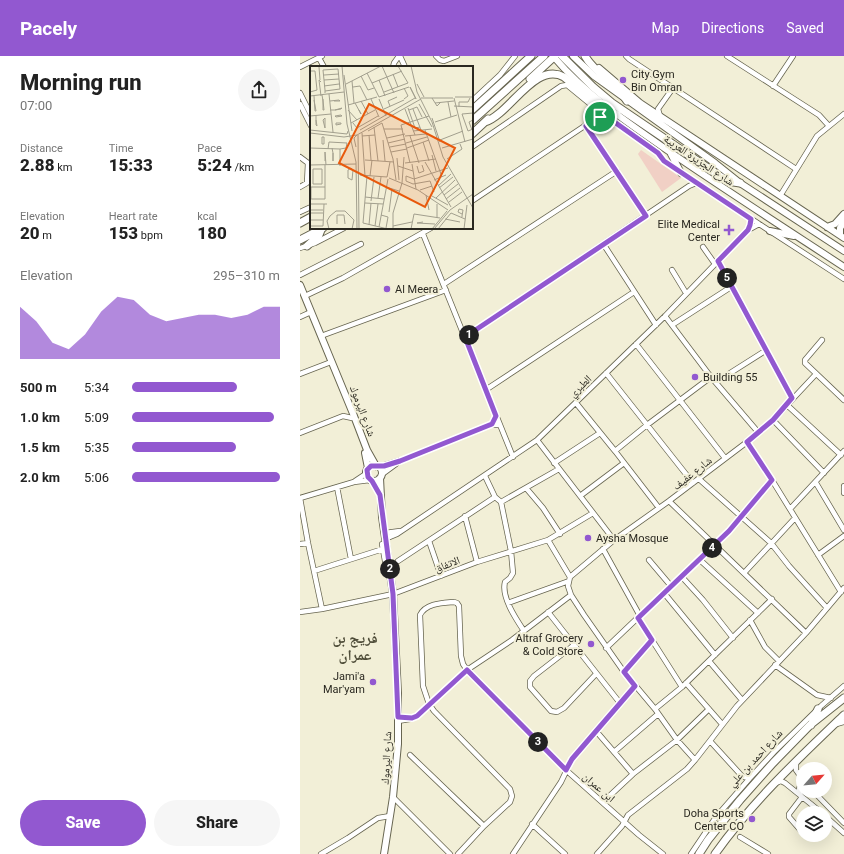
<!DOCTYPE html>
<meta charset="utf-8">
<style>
:root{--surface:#fff;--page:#f6f6f6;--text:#222;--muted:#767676;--accent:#9258d0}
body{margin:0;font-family:Roboto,"Noto Naskh Arabic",sans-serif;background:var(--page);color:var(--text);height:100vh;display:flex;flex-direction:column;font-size:15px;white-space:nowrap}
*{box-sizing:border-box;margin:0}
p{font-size:13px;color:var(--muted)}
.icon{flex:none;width:22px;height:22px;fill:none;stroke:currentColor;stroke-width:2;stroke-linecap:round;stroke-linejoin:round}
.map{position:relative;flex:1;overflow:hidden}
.sheet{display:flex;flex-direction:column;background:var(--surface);width:300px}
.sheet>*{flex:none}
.needle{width:26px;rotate:63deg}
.controls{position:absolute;left:496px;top:706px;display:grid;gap:8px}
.controls a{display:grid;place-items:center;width:36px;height:36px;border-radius:50%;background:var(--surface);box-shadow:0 4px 16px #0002;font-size:20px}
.pin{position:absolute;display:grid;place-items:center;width:34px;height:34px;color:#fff;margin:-17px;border:2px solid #fff;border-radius:50%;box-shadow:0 1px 4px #0007}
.km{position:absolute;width:20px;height:20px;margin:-10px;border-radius:50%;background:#222;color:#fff;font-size:11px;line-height:20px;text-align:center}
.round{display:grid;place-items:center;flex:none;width:42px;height:42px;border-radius:21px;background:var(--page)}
.head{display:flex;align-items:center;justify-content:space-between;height:68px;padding:0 20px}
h1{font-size:22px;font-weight:800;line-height:30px}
.metrics{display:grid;grid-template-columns:repeat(3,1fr);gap:6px;height:68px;padding:4px 20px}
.metrics div{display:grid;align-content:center}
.metrics b{font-size:17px;font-weight:800}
.metrics small{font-size:11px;font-weight:400}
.metrics p{font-size:11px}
.chart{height:112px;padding:8px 20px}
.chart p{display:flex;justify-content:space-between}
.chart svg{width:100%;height:72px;margin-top:4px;fill:var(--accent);opacity:.7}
.cta{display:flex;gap:8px;margin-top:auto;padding:8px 20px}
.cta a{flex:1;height:46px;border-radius:24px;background:var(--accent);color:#fff;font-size:16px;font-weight:800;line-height:46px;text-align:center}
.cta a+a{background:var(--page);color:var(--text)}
ul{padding:0 20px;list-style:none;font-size:13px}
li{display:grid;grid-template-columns:64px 48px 1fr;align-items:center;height:30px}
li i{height:10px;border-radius:5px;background:var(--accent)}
header{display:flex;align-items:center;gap:24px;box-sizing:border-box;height:56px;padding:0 20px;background:var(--accent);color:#fff}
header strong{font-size:19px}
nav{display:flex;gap:22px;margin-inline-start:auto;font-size:14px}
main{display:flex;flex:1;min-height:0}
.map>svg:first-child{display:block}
.green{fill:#f1d0c5}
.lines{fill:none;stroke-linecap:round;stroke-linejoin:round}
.street-casing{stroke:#676550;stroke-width:6}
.secondary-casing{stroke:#676550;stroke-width:8}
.primary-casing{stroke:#676550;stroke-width:9}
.street{stroke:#fff;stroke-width:4.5}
.secondary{stroke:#fff;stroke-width:6}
.primary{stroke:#fff;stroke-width:7}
.route-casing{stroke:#fff;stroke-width:8}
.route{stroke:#9258d0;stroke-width:5}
.poi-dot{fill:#9258d0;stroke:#f2efd7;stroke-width:1.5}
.labels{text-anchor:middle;stroke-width:4;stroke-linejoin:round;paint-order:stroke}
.poi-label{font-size:11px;fill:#2a2820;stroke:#f2efd7;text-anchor:start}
.street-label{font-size:11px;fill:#2a2820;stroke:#f2efd7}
.district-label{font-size:15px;font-weight:bold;fill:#4f4d39;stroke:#f2efd7}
.inset-road{fill:none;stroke:#a29f8e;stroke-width:1}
.view{fill:#e8590c;fill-opacity:0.15;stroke:#e8590c;stroke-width:2}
.inset-edge{fill:none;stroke:#2a2820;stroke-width:2}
</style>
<header>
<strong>Pacely</strong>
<nav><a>Map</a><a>Directions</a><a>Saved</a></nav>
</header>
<main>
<section class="sheet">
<div class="head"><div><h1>Morning run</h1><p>07:00</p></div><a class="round"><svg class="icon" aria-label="share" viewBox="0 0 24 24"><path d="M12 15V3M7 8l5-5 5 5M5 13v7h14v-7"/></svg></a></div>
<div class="metrics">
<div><p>Distance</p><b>2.88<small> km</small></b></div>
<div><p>Time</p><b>15:33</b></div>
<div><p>Pace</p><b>5:24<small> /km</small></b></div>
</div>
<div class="metrics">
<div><p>Elevation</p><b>20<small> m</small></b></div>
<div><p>Heart rate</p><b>153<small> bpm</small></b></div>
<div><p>kcal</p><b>180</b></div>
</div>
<div class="chart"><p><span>Elevation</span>295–310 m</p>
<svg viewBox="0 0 160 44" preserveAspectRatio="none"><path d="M0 44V12L10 21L20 34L30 38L40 29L50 15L60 6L70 8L80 17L90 21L100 19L110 17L120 17L130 19L140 17L150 12L160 12V44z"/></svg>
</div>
<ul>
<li><b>500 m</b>5:34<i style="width:71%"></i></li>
<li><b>1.0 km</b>5:09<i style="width:96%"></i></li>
<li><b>1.5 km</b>5:35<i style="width:70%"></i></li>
<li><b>2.0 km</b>5:06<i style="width:100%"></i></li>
</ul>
<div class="cta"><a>Save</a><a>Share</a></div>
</section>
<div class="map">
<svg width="544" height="798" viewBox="0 0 544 798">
<rect width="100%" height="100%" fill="#f2efd7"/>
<path class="green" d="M341 94 381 122 362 136 338 98Z"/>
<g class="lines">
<defs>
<path id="street" d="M100 0 105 11
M136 0 140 4 144 5 157 0
M326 0 329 3 496 113
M427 0 519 59 529 70
M19 2 24 11
M0 11 22 0
M93 11 94 7 99 0
M473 30 493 0
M0 37 11 59
M172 45 200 19 215 0
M0 48 11 70
M360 60 358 53 373 32
M286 70 346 160
M172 91 261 30 267 29 295 52 358 97 364 105 396 127 544 223
M0 101 8 107 7 127 0 131
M480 140 517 80 544 58
M172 145 295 63 306 60
M0 156 11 151
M123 178 213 401
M304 189 356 269
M403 191 415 208
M0 192 15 187 44 172
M418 205 492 342
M372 214 386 237
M0 219 61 188
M144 228 317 115
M5 240 43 222 131 172
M365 260 411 321 458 376
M0 261 11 256
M372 269 431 231
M21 280 146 234
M165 281 389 130 396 127
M522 284 505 304V307L544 344
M336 288 425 402
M306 317 393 427
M0 318 31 306
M416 326 465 295
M187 333 334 236
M276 347 315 395 359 452
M487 349 541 399
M473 364 524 417
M0 377 43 360 52 362
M237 384 314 484
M447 386 472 424 541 536
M315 395 347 369 411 321
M254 407 300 377
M78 411 105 403 190 369H200
M81 419 96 408
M185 420 195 441 201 446 259 413
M399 423 471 487 489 510 527 552
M55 425 67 417
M516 427 544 474
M544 430V437
M37 431 51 503
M226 432 243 452 260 478
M280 440 324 407
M0 442 8 487 22 553
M0 442 54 426 70 424
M369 445 506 577
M201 446 211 495 213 517 210 522 205 526C201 541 216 563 224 575
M490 453 544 395
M165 460 177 506
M85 477 100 475
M85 483 97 478 237 384 365 260 448 174 459 168
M248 484 270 521 268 530 271 539 284 559 324 616 355 653 377 684 395 704
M129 485 141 520
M0 488 8 487
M82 488 85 505
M303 493 340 560
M518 499 544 480
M349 504 371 530
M400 504 458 557
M98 505 195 441
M14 515 83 493
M444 517 495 462
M270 521 314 484 369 445 447 386 473 364 516 318
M382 521 403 544 433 582
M364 537 415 599
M208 547 269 525
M0 556 22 553 93 538 177 506 248 484 293 457
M248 556 320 647
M338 562 382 631
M450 564 465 591 479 605
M274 589 234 620 230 625V631L251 655 257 656 264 652 296 618
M306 592 429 475 472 424
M409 605 442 644
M475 609 517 639 531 642
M324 616 352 584
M386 627 422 668
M355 653 382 631 472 543
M98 665 110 663 117 660 167 614 212 584 271 539
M533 669 544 666
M296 675 333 718
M410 685 441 719 444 721 450 722
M314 696 358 658
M110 699 184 770
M496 706V714L503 724
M475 727 481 725 485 727 522 757
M513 735 544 767
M501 740 499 733 500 730 503 729
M93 741 150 798
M502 741 489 758V761L503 777
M303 746 333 718 377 684 409 653
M525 760 544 777
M232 768 265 798
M440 781 468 798
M21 798 48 782 78 762 90 760
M158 798 184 770 210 746 212 740 210 733 134 655 129 648 123 630 120 559C126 547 143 547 154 546L157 547 159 550 161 600 163 608 167 614 266 714 339 779 363 798
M213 798 261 726 272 703 335 630
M297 798 322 770 328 759 387 713 395 704 437 650 506 577 544 532
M391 798 416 761 450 722 474 696 521 650 544 630"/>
<path id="secondary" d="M253 0C286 39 328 67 370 96 427 135 486 173 544 211
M273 0 294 20 415 107 440 127 544 195
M299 12 340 47 544 182
M371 98 381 117
M527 171 535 168 544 158
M470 175 494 180
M540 179V172L544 166
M0 229 54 360 67 394 76 410
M65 397 68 412
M66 417a8 8 0 1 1 16 0a8 8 0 1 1-16 0Z
M80 422 82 461 93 538 98 638V688L93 741 84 798"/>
<path id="primary" d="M262 0 293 31 312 47 427 125 440 127
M285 0C295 18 317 27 327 45
M230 23 255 0
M172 54 231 0
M172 65 244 0
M185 66C210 58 235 5 264 21L307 56 312 59H317
M172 78 188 63
M0 167 11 161
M0 184 23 172
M7 190 19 179 21 174
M511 669 518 653
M399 798 408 784 440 744 473 707 510 669 544 642
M415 798C452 746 498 703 544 659"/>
</defs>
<use href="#street" class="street-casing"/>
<use href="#secondary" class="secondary-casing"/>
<use href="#primary" class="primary-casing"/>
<use href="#street" class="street"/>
<use href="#secondary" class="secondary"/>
<use href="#primary" class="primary"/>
</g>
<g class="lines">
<defs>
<path id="route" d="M306 60 358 97 364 105 451 163 450 169 448 174 418 205 492 342 473 364 447 386 472 424 429 475 338 562 352 584 324 616 335 630 272 703 266 714 167 614 117 660 112 662 98 661 93 538 80 439 72 425 68 421 67 414 71 410H84L100 405 192 368 196 360 165 281 346 160 286 70 300 61Z"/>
</defs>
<use href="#route" class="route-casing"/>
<use href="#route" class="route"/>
</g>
<g class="poi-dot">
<circle cx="323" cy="24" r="4"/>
<path d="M427 168h4v4h4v4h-4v4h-4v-4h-4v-4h4z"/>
<circle cx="87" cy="233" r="4"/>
<circle cx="395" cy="321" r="4"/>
<circle cx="288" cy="482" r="4"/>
<circle cx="291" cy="588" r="4"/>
<circle cx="73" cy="626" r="4"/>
<circle cx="452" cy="763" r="4"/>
</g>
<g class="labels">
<g class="poi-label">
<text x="331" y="22">City Gym<tspan x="331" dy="13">Bin Omran</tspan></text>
<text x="420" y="172" text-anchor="end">Elite Medical<tspan x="420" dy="13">Center</tspan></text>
<text x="95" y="237">Al Meera</text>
<text x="403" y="325">Building 55</text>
<text x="296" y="486">Aysha Mosque</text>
<text x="283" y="586" text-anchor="end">Altraf Grocery<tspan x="283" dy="13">&amp; Cold Store</tspan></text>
<text x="65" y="624" text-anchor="end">Jami'a<tspan x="65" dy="13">Mar'yam</tspan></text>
<text x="444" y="761" text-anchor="end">Doha Sports<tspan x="444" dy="13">Center CO</tspan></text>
</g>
<g class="street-label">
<text transform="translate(399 104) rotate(34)" y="4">شارع الجزيرة العربية</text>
<text transform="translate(280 330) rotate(-44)" y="4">الطبري</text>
<text transform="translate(63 355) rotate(69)" y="4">شارع اليرموك</text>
<text transform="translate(392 417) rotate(-38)" y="4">شارع عفيف</text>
<text transform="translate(147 508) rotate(-21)" y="4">الاتفاق</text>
<text transform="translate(86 702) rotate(-87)" y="4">شارع اليرموك</text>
<text transform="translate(455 702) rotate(-47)" y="4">شارع احمد بن علي</text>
<text transform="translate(299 731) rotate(41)" y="4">ابن عمران</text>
</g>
<g class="district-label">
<text x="55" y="587">فريج بن<tspan x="55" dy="17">عمران</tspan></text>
</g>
</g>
<g transform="translate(10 10)">
<rect width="163" height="163" fill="#f2efd7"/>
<path class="inset-road" d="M32 0 37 58 46 96 47 163M72 0 84 27M88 0 98 17M101 0 107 26 122 56 133 91 163 142M9 1 10 14M0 5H5L7 24 0 26M57 7 69 31M83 8 88 21M14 9 29 8M34 9 42 65M51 10 58 24 64 22M14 14 29 13M69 14 75 30M42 15 44 37M11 16 9 14 11 30M62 17 92 5M36 18 71 0M107 18 114 31M14 20 29 18M43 21 50 20 57 34M100 21 106 33 100 21M15 25 30 23 28 3 13 4 15 24V27M74 26 98 17M19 28 23 66M12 29 13 35 14 44H13V33M0 30 34 26M4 30 5 45H6L4 34M69 31 99 21M145 31H163M111 32H143M122 32 127 40 131 36M144 32 155 76M61 33 69 51M69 33 76 50M94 33 98 30 94 22M20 35 29 34 30 35H24M51 35 58 48M138 36 141 51M45 37 51 48 49 44M125 37 144 35M109 38 122 61M38 39 67 31M80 40 78 35 87 31M144 40 163 41M149 41V36H158L160 32M98 42 105 62 110 61M74 43 94 34M95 43 105 69M103 43 111 64M20 44H25L31 43 32 42 25 44M38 44 47 54M99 44 107 41 112 51M163 47 152 48 158 65 163 63M6 49V59L7 60 6 54M0 50 21 48M25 50 31 49 32 50 26 51ZM15 52V62L13 54ZM122 52 130 76M125 56 147 49M31 57V58L26 59V57ZM41 57 65 44M43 57 47 62 68 50M72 57 83 93 86 114M91 59 100 97M91 59 119 50M64 61 68 95M74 63H93M0 64 37 68 38 65M50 64 105 32M115 64 132 111M162 64 159 56 163 54M58 65 72 57M103 65 122 63M0 67 34 71 47 69 111 33M52 67 55 110M48 69 49 163M59 69 61 94M52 70 65 69M95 70 116 68M100 70 109 97M12 71H14V78H12ZM77 72 95 68M73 74 75 95M130 74 153 65M113 76 119 95M78 77 95 73M96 77 117 71M46 81 44 72 47 69M80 81 96 78M0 82 30 83 36 82 37 77 19 76 18 83M22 82 23 87V95V87M97 82 119 74M132 82 163 73M81 86 97 83M122 89 126 105M87 92 89 114M137 93 152 83 150 78M55 94 84 96M15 95V86L16 99M115 96 141 141M95 97 126 93M102 98 106 123M0 99 46 98M30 100V83M88 100 103 105M107 100 109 107 114 105 112 99M41 102 43 104 42 114 38 112V104ZM3 103H12V118H3ZM50 109 77 111M60 110 62 94M77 111 80 96M79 112 108 124 138 144M124 114 136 109M128 120 141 108M0 121H15M1 121V133H15V99M76 121 89 125M129 122 143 111M110 124 122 120M124 126 120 115 103 118 96 115V110L104 113 138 102M116 129 119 144M134 129 148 118M122 130 138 139M55 131 74 133M68 132 71 111M126 132 145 114M136 133 150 122M61 135 64 111M139 136 152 126M55 137 73 138M0 138H17M0 144H13M79 146 82 123M0 147H13M71 149 78 151 76 162M152 151V150L153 144 149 143 148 146 152 148M127 152V138M135 153 150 156M0 154H13M113 156 107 157 125 158M53 157 57 110M53 157 78 163M27 158V149H34L35 158M59 159 61 137M0 160H13L14 138M65 160 68 138M83 160 102 156M69 161 78 113M19 163 17 155 20 150 26 145H35L44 154 42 163M83 163V147L92 117 94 91M101 163 104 148 130 152M122 163 137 145M124 163 140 144 163 128M128 163 141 147 155 153M154 163 157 139"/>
<path class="view" d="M59 38 145 82 115 141 29 97Z"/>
<rect width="163" height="163" class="inset-edge"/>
</g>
</svg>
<div class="controls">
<a><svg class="needle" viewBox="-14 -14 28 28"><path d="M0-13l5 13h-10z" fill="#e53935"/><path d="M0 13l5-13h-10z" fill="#767676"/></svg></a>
<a><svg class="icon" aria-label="layers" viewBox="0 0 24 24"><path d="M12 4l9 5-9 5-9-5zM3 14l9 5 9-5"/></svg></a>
</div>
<div class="pin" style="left:300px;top:61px;background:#1e9e55"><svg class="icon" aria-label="arrive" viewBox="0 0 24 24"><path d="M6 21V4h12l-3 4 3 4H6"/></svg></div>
<b class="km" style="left:169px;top:279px">1</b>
<b class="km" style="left:90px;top:513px">2</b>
<b class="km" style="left:238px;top:686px">3</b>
<b class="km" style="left:412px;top:492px">4</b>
<b class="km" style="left:427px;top:222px">5</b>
</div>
</main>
